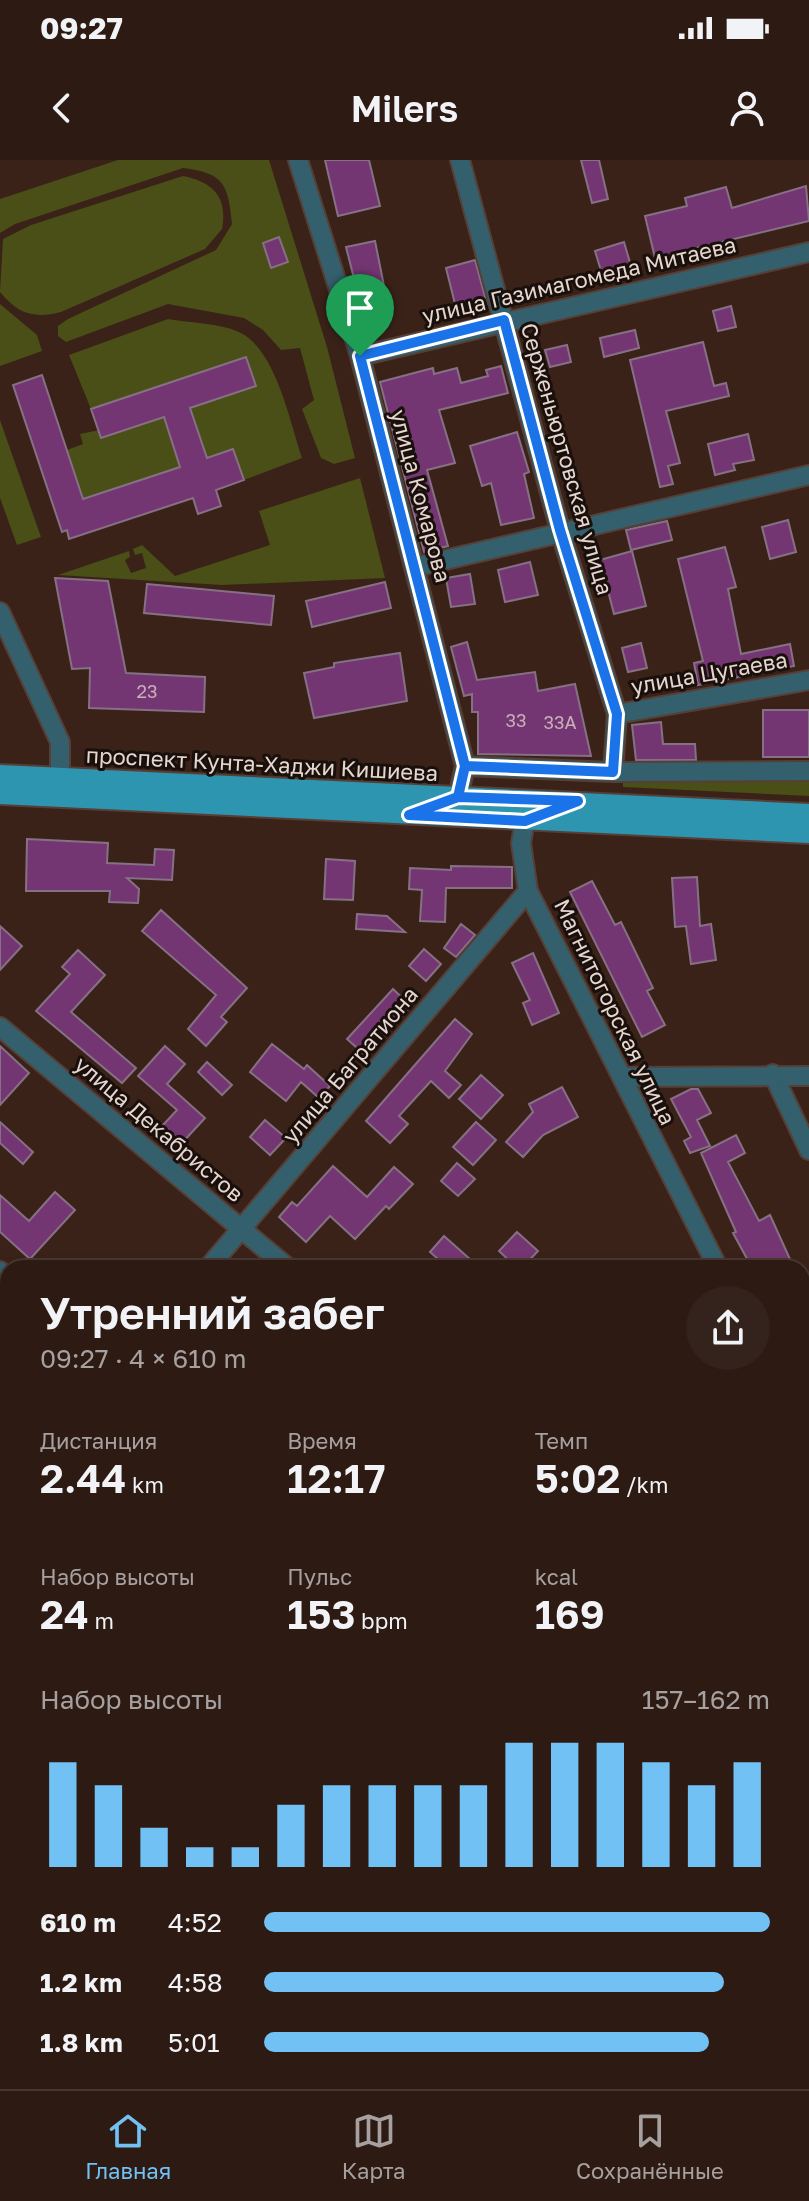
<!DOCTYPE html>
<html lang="ru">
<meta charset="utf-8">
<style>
:root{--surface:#2c1a13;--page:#34231c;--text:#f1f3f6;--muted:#a6a1a0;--line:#483833;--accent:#71c1f5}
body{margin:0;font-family:"Golos Text",sans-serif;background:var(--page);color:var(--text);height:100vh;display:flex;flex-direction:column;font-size:30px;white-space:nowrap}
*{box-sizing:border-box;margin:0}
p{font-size:26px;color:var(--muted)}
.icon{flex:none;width:44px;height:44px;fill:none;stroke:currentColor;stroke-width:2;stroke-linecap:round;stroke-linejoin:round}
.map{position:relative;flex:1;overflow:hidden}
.sheet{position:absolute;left:0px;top:1100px;width:810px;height:830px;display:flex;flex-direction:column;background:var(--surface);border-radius:24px 24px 0 0;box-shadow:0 4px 12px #0003,0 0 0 2px var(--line)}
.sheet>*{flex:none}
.pin{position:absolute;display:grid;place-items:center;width:68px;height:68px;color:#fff;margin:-82px -34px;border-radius:50% 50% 50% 0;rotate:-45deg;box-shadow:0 0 8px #0007}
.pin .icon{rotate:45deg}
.round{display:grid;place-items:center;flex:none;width:84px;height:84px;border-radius:42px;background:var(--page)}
.overview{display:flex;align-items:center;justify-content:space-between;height:136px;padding:0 40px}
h1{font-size:44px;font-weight:600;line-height:60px}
.stats{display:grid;grid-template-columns:repeat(3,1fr);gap:12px;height:136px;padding:8px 40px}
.stats div{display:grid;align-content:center}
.stats b{font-size:40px;font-weight:600}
.stats small{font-size:22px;font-weight:400}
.stats p{font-size:22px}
.chart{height:224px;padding:16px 40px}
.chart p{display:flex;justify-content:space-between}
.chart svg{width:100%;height:144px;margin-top:8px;stroke:var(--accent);stroke-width:6}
ul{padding:0 40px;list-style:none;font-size:26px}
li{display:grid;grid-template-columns:128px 96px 1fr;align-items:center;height:60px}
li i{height:20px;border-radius:10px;background:var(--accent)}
.status{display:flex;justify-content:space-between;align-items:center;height:56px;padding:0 40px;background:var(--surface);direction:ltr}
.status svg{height:22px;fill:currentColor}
header{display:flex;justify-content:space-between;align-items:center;height:104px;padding:0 40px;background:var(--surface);font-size:36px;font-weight:600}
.dock{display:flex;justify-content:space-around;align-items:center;height:112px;border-top:2px solid var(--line);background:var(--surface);font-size:22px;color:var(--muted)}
.dock a{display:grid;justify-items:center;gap:4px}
.dock .active{color:var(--accent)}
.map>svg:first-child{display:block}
.green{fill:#4a4e17}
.building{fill:#743672;stroke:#867084;stroke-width:2}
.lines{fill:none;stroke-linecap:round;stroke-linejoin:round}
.minor-casing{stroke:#563f36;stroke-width:22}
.secondary-casing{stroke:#563f36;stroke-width:24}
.primary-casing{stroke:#563f36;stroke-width:24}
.minor{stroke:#34606d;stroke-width:18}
.secondary{stroke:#337e94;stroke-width:20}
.primary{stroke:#2e95b1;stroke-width:20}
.route-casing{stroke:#fff;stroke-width:16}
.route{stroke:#1a73e8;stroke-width:10}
.labels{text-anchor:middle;stroke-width:6;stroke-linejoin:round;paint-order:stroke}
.number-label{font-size:18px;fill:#caaeb8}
.street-label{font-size:22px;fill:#e6d6d0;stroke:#190f0b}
</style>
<div class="status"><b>09:27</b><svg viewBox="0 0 49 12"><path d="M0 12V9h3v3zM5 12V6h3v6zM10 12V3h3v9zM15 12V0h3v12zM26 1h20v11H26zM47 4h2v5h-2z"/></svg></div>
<header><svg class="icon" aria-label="back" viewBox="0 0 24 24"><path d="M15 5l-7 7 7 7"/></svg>Milers<svg class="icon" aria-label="person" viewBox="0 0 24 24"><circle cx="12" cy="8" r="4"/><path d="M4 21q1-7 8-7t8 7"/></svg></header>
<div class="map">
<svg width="809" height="1929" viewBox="0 0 809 1929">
<rect width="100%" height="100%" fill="#3a2219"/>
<path class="green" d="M118 0H269L327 187 355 298 334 304 321 298 302 249 314 240 300 188 281 190 263 170 244 158 168 144 66 182 58 176V166L68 159 216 90 232 64C228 25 225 13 183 8L15 64 0 73V39Z
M183 16C213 22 228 37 222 69L205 89 61 152C34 159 18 154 0 132L3 79 31 65Z
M0 144 37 175 42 191 0 206Z
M168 159C190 163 222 163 241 173 276 191 290 262 302 298L244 320 233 289 207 298 190 247 91 249 69 195Z
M164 257 180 307 83 339 67 290 83 284 80 274Z
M0 260 41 377 17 385 0 338Z
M360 318 385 418 222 425 58 415 129 391 130 397 125 400 131 413 146 408 142 393 135 395 133 389 142 385 175 416 270 385 259 351Z
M623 615 809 622V636L623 627Z"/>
<path class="building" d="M325 0H369L380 46 338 56Z
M581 0H599L608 39 592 43Z
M806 26 809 61 655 98 645 56 687 46 685 38 726 27 732 48Z
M279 77 288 102 271 108 263 83Z
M375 81 386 136 360 142 346 87Z
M624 82 631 106 602 114 595 91Z
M475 100 487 144 457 152 446 108Z
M731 146 736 167 718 171 713 151Z
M635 170 639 188 604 197 600 178Z
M703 182 714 226 726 223 729 236 666 251 680 303 668 306 673 324 660 327 630 200Z
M567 185 571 202 550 207 545 190Z
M246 197 256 226 190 248 207 298 233 289 244 320 216 330 221 346 198 354 193 338 69 379 67 370 62 372 13 225 42 215 83 339 180 307 164 257 101 278 91 249Z
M501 206 508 233 439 250 455 303 427 310 448 386 424 392 380 222 433 208 434 214 457 208 461 223 488 216 486 210Z
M517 272 529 312 524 314 534 358 501 365 491 323 482 326 470 286Z
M748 274 754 300 733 304 735 310 715 315 708 284Z
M788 360 796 392 770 399 762 367Z
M667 361 672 380 631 390 626 370Z
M725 387 736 427 728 429 741 494 790 484 794 506 698 525 694 503 703 501 678 399Z
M632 391 646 446 614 454 600 400Z
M530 402 538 435 505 442 498 410Z
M470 414 475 444 451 447 446 418Z
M55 418 108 421 126 513 205 517 204 552 89 548 90 508 72 509Z
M385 422 391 448 312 467 306 441Z
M147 424 274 436 271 465 144 453Z
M467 482 477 520 535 512 538 531 575 524 591 596 478 594V552H472V534L464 536 451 487Z
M641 483 647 508 628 512 622 488Z
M400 493 407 541 314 558 304 513 334 507V503Z
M763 550H809V597H763Z
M661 562 663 584H695L696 600H636L632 565Z
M27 679 108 683 107 703 154 705 155 689 174 690 172 720 127 718 139 729 138 743 109 742 110 731H26Z
M326 699 355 701 353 740 324 739Z
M451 706 512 707V728H446L445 762 420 761 422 730 409 729 410 708 451 710Z
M697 717 700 766 711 764 716 800 691 804 686 766 675 767 672 718Z
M592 721 615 765 621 762 653 828 647 831 665 865 642 877 570 732Z
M161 750 247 828 221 857 227 862 206 886 188 869 216 835 142 771Z
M357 754 387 756 405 772 356 769Z
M461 764 475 775 456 797 444 788Z
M0 766 22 786 0 810Z
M424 789 441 804 426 821 409 806Z
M78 790 105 815 71 852 136 908 122 923 36 851 70 814 62 807Z
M533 793 559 853 532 865 523 843 530 840 512 803Z
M393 829 411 846 367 897 347 879Z
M455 859 472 874 445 911 461 925 449 938 431 921 399 956 408 964 390 983 366 961Z
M272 884 304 909 307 905 330 926 319 938 301 922 286 941 250 912Z
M0 886 29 913 0 945Z
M165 886 185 904 167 924 205 958 182 983 163 965 177 950 138 916Z
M207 902 232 925 222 935 198 912Z
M481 915 503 935 481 959 459 939Z
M562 927 578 957 543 975 523 997 506 982 533 952 529 944Z
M691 929H698L711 953 697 960 710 986 690 993 684 981 691 977 671 939Z
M265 960 286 978 270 995 250 977Z
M0 962 33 992 23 1004 0 983Z
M476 962 496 980 473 1005 453 987Z
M736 975 745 993 728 1002 759 1061 770 1055 794 1108H752L733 1073 736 1072 701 993Z
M457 1003 475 1019 458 1036 441 1021Z
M333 1006 367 1037 394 1007 413 1024 389 1049 386 1046 355 1079 330 1056 306 1082 279 1057 292 1042 297 1046Z
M55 1032 75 1050 30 1099 0 1072V1035L29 1061Z
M517 1072 538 1091 522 1108H517L499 1091Z
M444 1076 480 1108H448L430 1092Z"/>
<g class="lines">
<defs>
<path id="minor" d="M298 0 360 196 465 606 458 637 446 641
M460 0 560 370 617 554 613 612
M360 196 809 92
M415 407 809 315
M0 452 60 582V632
M617 554 809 520
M465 606 613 612 809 611
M538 656 525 661 521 683 528 731 718 1108
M0 867 288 1108
M773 914 809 990
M625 917 809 916
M208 1108 528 731
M0 1111 8 1118
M802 1269 809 1283
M0 1341 8 1332
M802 1541 809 1547
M0 1738 8 1745
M802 1796 809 1802
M177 1929 184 1922"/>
<path id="secondary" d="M0 1408 8 1415
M605 1922 613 1929"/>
<path id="primary" d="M0 615 809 654
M0 634 809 673"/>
</defs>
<use href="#minor" class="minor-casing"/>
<use href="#secondary" class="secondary-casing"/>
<use href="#primary" class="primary-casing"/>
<use href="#minor" class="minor"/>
<use href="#secondary" class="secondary"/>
<use href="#primary" class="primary"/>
</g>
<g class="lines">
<defs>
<path id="route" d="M360 196 465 606 458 637 409 655 525 661 578 641 458 637 465 606 613 612 617 554 560 370 504 160 360 196"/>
</defs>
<use href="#route" class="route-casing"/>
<use href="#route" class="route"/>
</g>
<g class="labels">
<g class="number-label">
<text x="147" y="538">23</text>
<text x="516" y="567">33</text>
<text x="560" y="569">33А</text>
</g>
<g class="street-label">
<text transform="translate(579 120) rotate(-13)" y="8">улица Газимагомеда Митаева</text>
<text transform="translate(567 299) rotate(74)" y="8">Серженьюртовская улица</text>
<text transform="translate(421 336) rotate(75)" y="8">улица Комарова</text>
<text transform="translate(709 513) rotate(-10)" y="8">улица Цугаева</text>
<text transform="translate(262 604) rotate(3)" y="8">проспект Кунта-Хаджи Кишиева</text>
<text transform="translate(615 852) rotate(64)" y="8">Магнитогорская улица</text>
<text transform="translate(350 905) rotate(-50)" y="8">улица Багратиона</text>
<text transform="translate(159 969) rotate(40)" y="8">улица Декабристов</text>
</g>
</g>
</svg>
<div class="pin" style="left:360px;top:196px;background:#1e9e55"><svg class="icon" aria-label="arrive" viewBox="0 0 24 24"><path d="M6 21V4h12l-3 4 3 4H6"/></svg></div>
<section class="sheet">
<div class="overview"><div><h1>Утренний забег</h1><p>09:27 · 4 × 610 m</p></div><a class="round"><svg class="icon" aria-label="share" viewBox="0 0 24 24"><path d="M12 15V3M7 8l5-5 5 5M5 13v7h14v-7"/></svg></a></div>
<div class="stats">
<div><p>Дистанция</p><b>2.44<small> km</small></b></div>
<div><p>Время</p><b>12:17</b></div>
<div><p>Темп</p><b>5:02<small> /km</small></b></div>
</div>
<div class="stats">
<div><p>Набор высоты</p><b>24<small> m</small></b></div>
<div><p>Пульс</p><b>153<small> bpm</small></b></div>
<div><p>kcal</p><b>169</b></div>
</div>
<div class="chart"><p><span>Набор высоты</span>157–162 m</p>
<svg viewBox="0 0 160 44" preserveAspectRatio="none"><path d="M5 44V12M15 44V19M25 44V32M35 44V38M45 44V38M55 44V25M65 44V19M75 44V19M85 44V19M95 44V19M105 44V6M115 44V6M125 44V6M135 44V12M145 44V19M155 44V12"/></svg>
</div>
<ul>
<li><b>610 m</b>4:52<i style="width:100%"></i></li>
<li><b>1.2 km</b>4:58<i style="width:91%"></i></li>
<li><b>1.8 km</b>5:01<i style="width:88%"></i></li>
</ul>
</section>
</div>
<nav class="dock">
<a class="active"><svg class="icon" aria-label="home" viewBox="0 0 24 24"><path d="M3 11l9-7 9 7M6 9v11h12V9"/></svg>Главная</a>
<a><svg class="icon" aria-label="map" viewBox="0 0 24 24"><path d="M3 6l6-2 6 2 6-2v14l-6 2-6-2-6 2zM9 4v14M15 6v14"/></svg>Карта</a>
<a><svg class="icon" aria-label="saved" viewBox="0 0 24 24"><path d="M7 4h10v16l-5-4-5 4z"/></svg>Сохранённые</a>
</nav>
